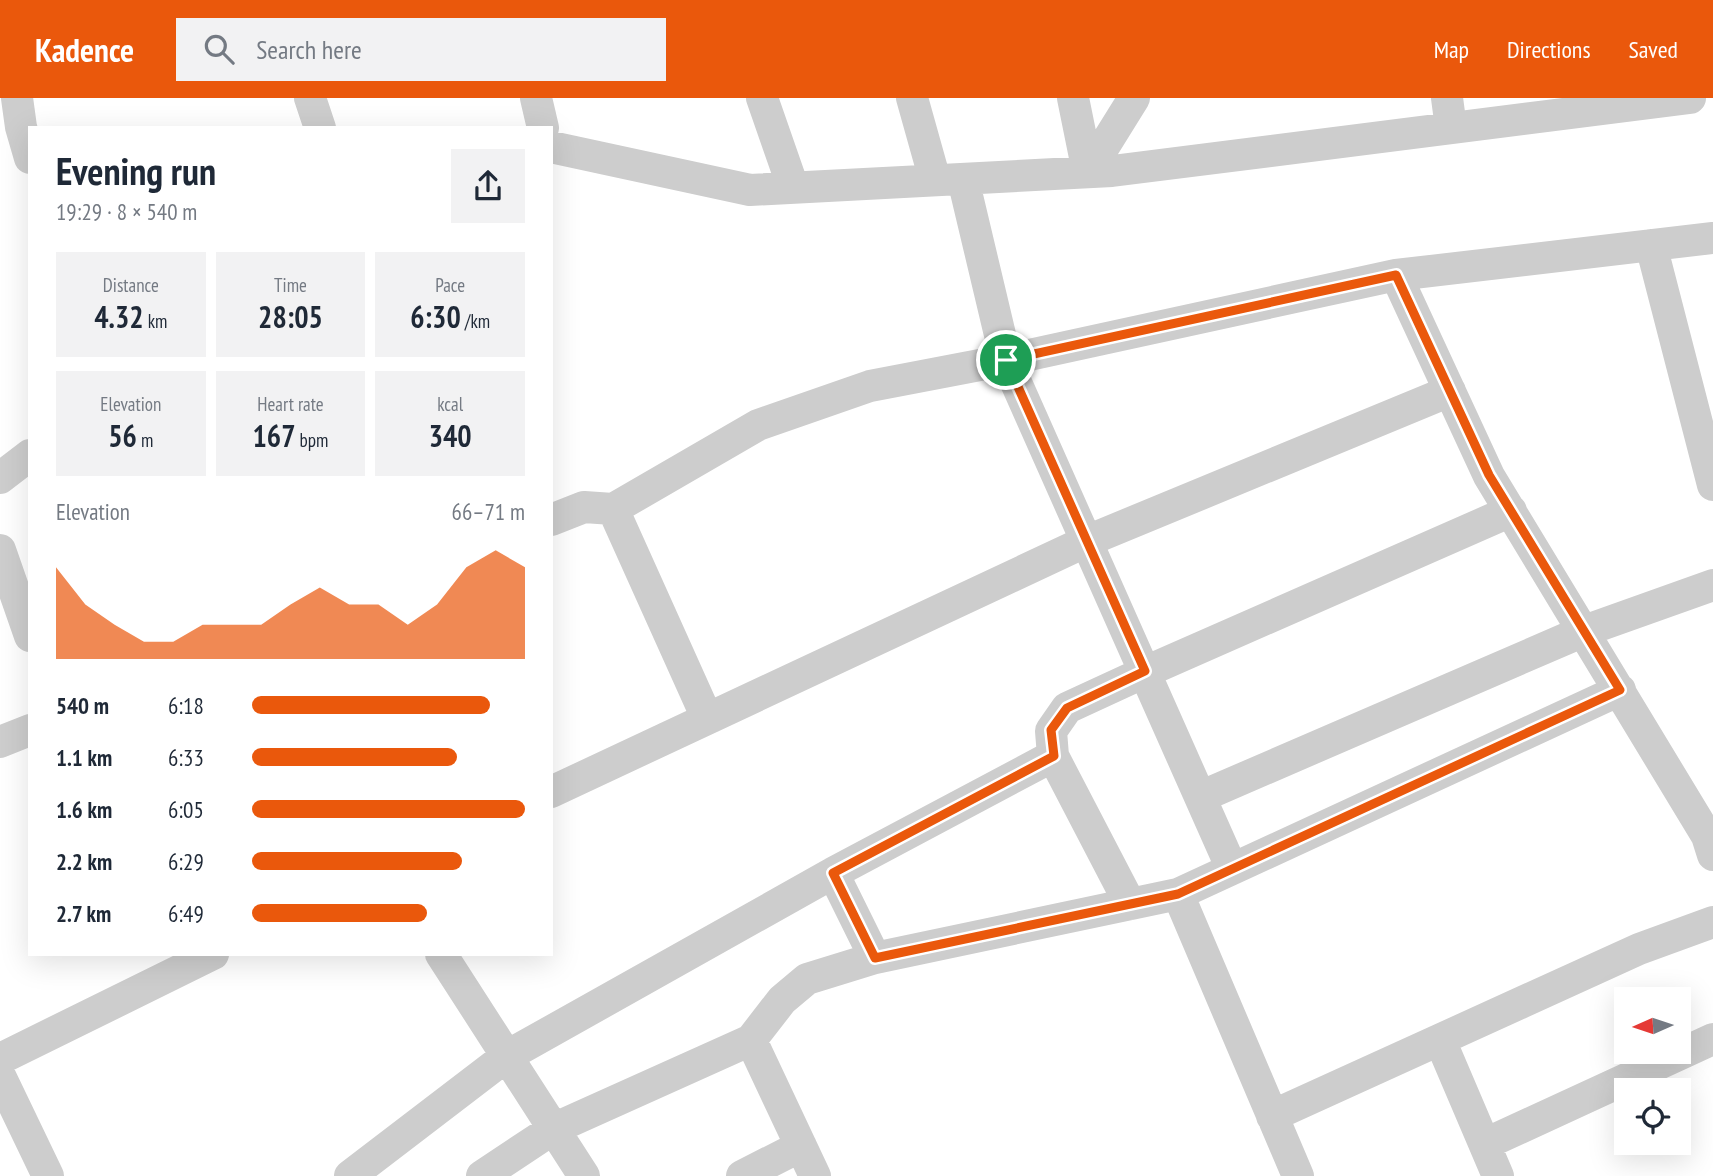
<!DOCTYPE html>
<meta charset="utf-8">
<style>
:root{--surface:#fff;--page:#f2f2f3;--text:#1f2937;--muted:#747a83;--accent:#ea580c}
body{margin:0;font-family:"PT Sans Narrow",sans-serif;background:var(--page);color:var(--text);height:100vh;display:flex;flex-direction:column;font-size:26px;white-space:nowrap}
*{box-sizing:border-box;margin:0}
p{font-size:23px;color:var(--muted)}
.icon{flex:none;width:38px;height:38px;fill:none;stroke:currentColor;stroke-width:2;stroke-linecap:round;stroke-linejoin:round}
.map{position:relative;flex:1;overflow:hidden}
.details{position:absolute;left:28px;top:28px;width:525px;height:830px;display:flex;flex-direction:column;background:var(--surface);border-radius:0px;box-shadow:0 7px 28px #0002}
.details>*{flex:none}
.needle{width:46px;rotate:267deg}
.buttons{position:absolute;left:1614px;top:889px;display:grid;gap:14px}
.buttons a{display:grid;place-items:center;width:77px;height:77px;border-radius:0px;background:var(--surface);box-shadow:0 7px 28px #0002;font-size:35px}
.pin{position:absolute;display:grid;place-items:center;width:60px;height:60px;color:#fff;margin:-30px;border:4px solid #fff;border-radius:50%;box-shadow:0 2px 7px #0007}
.round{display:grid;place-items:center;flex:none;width:74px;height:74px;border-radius:0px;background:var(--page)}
.summary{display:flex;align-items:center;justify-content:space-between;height:119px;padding:0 28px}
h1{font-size:38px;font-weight:700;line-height:52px}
.stats{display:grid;grid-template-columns:repeat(3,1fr);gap:10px;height:119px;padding:7px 28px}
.stats div{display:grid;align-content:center;border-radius:0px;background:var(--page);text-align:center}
.stats b{font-size:30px;font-weight:700}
.stats small{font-size:19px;font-weight:400}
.stats p{font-size:19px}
.chart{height:196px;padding:14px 28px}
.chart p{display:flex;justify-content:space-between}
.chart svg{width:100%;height:126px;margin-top:7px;fill:var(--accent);opacity:.7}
ul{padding:0 28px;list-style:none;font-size:23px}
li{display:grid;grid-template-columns:112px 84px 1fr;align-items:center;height:52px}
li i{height:18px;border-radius:9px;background:var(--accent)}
header{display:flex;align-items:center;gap:42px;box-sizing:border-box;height:98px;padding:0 35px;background:var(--accent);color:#fff}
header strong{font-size:33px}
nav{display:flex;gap:38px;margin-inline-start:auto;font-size:24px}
.search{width:490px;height:63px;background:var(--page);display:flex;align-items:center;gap:18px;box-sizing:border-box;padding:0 24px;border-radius:0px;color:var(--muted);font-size:26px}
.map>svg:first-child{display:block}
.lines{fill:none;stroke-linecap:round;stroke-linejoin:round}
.minor{stroke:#cdcdcd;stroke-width:32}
.route-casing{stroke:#fff;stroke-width:14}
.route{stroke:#ea580c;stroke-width:9}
</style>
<header>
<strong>Kadence</strong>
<div class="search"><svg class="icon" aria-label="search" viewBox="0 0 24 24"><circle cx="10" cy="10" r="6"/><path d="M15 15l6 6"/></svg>Search here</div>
<nav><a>Map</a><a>Directions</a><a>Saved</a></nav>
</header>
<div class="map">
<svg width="1713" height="1078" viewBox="0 0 1713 1078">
<rect width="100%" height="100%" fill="#fff"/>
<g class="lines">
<path class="minor" d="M17 0 21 29 30 60
M310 0 320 30
M536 0 543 30
M762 0 793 89
M912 0 935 82
M1073 0 1088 74 1134 0
M1447 0 1451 30
M551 49 750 92 1112 73 1690 0
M963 81 1006 262 1232 771
M1651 147 1713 387
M1396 177 1489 378 1707 738 1713 757
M0 380 30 357
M613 411 758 327 870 288 1006 262 1396 177 1713 140
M551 422 584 409 613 411 707 620
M0 452 30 538
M0 644 30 632
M551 694 1087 443 1450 293
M1200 699 1584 533 1713 487
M833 775 875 860
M1178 796 1298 1078
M1130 806 1053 658 1051 633 1067 610 1145 574 1511 413
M441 856 584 1078
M751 942 815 1078
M1440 942 1498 1078
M0 961 213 856
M0 978 48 1078
M1272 1018 1639 851 1713 824
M1485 1046 1713 941
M350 1078 507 958 833 775 1053 658
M482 1078 553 1031 751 942 782 902 807 881 875 860 1178 796 1620 592
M742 1078 801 1048"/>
</g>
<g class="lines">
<defs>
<path id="route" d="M1396 177 1489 377 1620 592 1178 796 875 860 833 775 1054 658 1051 632 1067 610 1145 573 1006 262Z"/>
</defs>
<use href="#route" class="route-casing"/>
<use href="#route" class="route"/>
</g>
</svg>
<div class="buttons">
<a><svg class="needle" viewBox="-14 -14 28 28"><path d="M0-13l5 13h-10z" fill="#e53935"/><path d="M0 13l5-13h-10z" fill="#747a83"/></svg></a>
<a><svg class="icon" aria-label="locate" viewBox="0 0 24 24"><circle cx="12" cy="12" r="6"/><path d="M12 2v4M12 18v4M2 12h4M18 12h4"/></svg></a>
</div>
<div class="pin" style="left:1006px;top:262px;background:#1e9e55"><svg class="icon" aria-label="arrive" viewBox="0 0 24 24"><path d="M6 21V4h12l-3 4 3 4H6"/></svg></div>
<section class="details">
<div class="summary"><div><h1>Evening run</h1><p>19:29 · 8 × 540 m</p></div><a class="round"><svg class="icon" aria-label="share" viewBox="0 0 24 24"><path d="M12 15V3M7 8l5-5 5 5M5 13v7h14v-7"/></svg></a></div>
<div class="stats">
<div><p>Distance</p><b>4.32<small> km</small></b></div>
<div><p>Time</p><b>28:05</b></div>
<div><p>Pace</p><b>6:30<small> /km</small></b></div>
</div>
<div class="stats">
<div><p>Elevation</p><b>56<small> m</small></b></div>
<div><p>Heart rate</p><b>167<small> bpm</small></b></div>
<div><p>kcal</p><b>340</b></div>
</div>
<div class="chart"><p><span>Elevation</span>66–71 m</p>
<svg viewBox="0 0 160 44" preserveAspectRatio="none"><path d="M0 44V12L10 25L20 32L30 38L40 38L50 32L60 32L70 32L80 25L90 19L100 25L110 25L120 32L130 25L140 12L150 6L160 12V44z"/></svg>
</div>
<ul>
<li><b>540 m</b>6:18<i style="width:87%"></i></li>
<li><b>1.1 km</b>6:33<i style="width:75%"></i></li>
<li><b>1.6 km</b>6:05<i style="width:100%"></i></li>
<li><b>2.2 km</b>6:29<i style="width:77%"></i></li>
<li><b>2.7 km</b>6:49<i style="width:64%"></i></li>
</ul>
</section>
</div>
